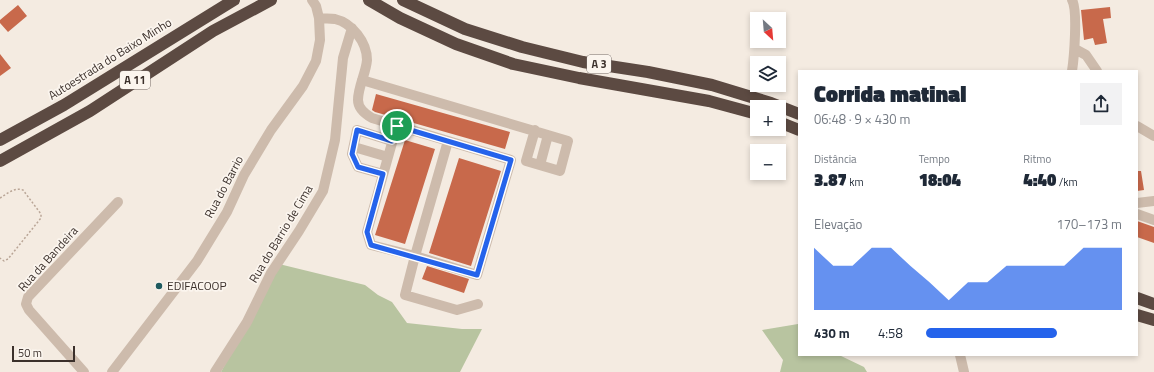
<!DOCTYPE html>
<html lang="pt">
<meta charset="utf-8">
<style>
:root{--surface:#fff;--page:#f2f2f3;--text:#1f2937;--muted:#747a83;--accent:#2563eb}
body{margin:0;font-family:"Titillium Web",sans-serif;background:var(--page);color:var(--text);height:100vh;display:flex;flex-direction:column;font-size:15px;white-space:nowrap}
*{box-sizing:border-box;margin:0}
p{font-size:13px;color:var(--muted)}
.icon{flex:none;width:22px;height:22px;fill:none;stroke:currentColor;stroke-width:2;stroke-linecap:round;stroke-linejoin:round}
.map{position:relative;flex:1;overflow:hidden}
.sheet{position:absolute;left:798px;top:70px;width:340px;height:286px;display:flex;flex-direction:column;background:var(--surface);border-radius:0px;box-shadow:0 2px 6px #0003}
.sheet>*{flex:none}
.needle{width:26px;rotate:154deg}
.tools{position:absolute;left:750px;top:12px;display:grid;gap:8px}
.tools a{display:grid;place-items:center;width:36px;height:36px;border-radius:0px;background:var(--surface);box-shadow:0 2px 6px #0003;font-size:20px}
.scale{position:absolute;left:12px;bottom:10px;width:63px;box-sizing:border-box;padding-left:4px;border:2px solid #3b302b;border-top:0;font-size:11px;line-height:14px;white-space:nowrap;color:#3b302b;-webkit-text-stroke:3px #fbf5ee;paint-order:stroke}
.pin{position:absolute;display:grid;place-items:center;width:34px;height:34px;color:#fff;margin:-17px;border:2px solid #fff;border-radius:50%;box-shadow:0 1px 4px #0007}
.round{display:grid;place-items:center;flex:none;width:42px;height:42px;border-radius:0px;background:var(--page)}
.head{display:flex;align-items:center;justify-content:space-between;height:68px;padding:0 16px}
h1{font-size:22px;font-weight:800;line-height:30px}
.figures{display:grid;grid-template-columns:repeat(3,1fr);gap:6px;height:68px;padding:4px 16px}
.figures div{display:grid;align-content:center}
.figures b{font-size:17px;font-weight:800}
.figures small{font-size:11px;font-weight:400}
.figures p{font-size:11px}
.chart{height:112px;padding:8px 16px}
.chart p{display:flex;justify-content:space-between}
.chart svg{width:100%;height:72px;margin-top:4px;fill:var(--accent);opacity:.7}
ul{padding:0 16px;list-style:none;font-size:13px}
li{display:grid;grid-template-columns:64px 48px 1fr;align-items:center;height:30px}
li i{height:10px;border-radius:5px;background:var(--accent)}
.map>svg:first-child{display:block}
.green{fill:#b8c4a0}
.building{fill:#c8694b}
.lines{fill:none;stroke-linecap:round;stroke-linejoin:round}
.path{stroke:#b9a596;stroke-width:1.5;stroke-dasharray:2 2;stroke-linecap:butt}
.minor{stroke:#cdbbac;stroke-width:10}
.highway{stroke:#5c4a42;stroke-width:12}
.route-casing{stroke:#fff;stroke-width:8}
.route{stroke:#2563eb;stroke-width:5}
.poi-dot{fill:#1f5a5e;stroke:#fbf5ee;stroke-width:1.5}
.labels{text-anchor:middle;stroke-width:3.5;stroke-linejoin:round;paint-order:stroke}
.shield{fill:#fbf5ee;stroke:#756b66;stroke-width:1}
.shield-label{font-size:11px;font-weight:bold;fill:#3b302b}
.street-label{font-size:12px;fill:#3b302b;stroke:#fbf5ee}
.poi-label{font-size:12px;fill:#3b302b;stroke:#fbf5ee;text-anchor:start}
</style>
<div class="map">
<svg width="1154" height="372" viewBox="0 0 1154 372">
<rect width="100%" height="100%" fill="#f4ebe1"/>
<path class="green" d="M279 264 365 285 378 295 392 302 407 323 462 329H482L460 372H221Z
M798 324 799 325V355H839L864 367 867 372H780L783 360 762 330Z"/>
<path class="building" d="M18 5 27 16 8 32 0 23V20Z
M1110 7 1111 18 1103 19 1107 43 1095 45 1093 38 1084 40 1081 10Z
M0 54 11 68 0 76Z
M376 94 510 132 505 149 375 112 372 110Z
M405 140 435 149 405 244 375 235Z
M459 158 501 171 471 266 429 253Z
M1137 171H1141L1144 190 1137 191Z
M1137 221 1154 227V243L1137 237Z
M427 266 469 279 464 293 422 279Z"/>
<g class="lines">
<path class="path" d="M0 198C7 194 14 187 23 190L41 214V218L8 259 4 261 0 258"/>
<path class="minor" d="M1072 0C1078 10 1074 58 1072 71
M319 18C324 19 330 18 335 19 352 23 367 42 367 60 366 73 358 87 358 100 358 109 365 114 372 118L511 160 477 275 415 256 405 295 457 310 478 304
M1075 49 1086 55 1097 71
M362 80 568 141 560 171 526 161 535 130
M397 125 367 232 371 245 415 256 448 141
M1137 126 1154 136
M354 147 388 157
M540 165 548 135
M383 174 358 167 352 154 357 130 392 141
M1137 203 1154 201
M1137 214 1154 220
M960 355 964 372
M84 372 29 310 26 304 28 297 118 202
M112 372 197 261 227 212 244 175 271 130 303 86 316 61 320 40 319 18 316 6 312 0
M215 372 247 322 271 273 299 231 323 191 335 140 343 58 352 28"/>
<path class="highway" d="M369 0 400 18 456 44 513 64 579 78 709 101 757 114
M403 0 465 29 522 47 583 62 648 72 712 85 771 103 799 114
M779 122 799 130
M0 140 64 105 234 0
M0 161 90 111 213 31 271 0
M1137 298 1154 304
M1137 315 1154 320"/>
</g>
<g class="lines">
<defs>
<path id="route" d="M397 126 511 160 477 275 371 245 367 232 383 174 358 167 352 154 357 130 392 141Z"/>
</defs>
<use href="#route" class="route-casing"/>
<use href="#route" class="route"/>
</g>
<circle class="poi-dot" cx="159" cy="286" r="4"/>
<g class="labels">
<g class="shield">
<rect x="587" y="55" width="24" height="18" rx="3"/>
<rect x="120" y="71" width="30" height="18" rx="3"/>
</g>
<g class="shield-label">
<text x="599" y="68">A 3</text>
<text x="135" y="84">A 11</text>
</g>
<g class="street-label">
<text transform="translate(110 59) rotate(-32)" y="4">Autoestrada do Baixo Minho</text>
<text transform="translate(224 187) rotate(-62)" y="4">Rua do Barrio</text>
<text transform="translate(281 234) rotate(-59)" y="4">Rua do Barrio de Cima</text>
<text transform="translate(48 259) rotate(-48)" y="4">Rua da Bandeira</text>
</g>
<g class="poi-label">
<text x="167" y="290">EDIFACOOP</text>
</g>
</g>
</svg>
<div class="tools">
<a><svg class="needle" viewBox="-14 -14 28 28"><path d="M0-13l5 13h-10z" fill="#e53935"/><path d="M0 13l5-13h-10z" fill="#747a83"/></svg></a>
<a><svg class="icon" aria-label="layers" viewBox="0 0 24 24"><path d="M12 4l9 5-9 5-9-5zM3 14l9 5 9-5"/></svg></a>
<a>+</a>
<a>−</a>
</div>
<div class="scale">50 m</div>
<div class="pin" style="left:397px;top:126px;background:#1e9e55"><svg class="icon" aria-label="arrive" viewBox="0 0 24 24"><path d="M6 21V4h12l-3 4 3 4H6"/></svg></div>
<section class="sheet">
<div class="head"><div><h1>Corrida matinal</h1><p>06:48 · 9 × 430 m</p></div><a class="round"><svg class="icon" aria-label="share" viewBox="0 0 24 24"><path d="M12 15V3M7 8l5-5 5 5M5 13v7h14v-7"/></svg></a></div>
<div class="figures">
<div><p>Distância</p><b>3.87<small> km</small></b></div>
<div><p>Tempo</p><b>18:04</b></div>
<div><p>Ritmo</p><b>4:40<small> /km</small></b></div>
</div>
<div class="chart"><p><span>Elevação</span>170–173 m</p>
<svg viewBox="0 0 160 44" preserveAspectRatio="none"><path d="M0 44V6L10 17L20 17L30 6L40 6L50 17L60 27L70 38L80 27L90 27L100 17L110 17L120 17L130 17L140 6L150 6L160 6V44z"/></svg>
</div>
<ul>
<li><b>430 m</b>4:58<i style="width:67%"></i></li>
</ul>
</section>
</div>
